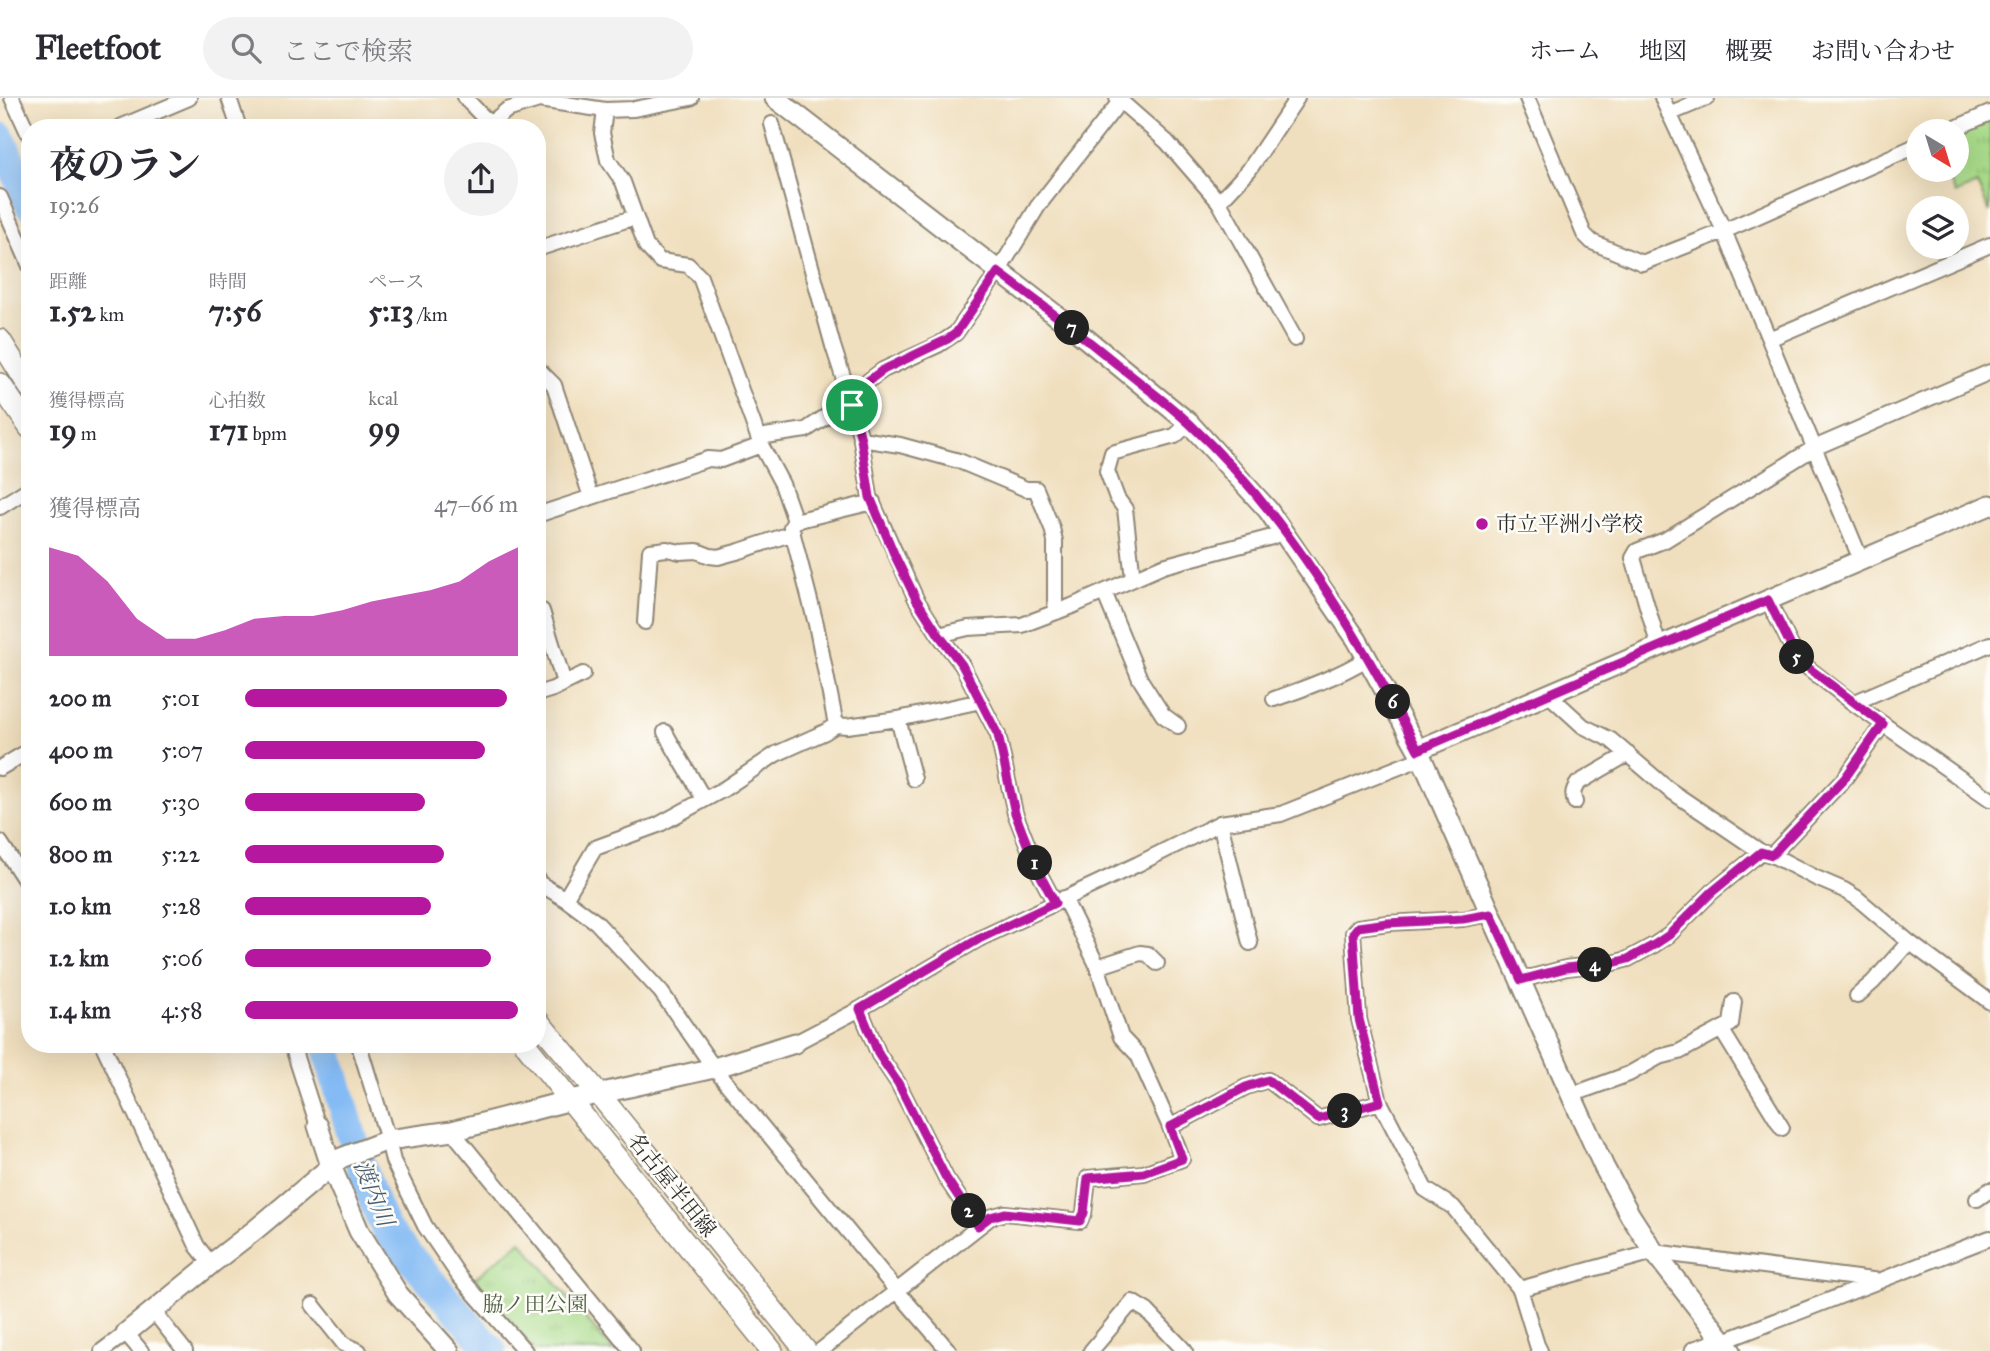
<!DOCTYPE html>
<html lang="ja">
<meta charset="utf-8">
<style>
:root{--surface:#fff;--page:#f2f2f3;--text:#2b2b33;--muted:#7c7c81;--line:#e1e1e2;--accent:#b5179e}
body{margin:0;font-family:"IM FELL Great Primer","Noto Serif JP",serif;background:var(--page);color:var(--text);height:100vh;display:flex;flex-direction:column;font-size:26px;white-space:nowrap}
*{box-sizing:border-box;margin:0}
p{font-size:23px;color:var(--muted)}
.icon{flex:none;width:38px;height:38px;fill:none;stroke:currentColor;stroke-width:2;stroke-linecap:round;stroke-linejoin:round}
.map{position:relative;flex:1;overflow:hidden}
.details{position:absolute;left:21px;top:21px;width:525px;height:934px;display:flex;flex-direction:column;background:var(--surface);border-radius:28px;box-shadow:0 7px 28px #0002}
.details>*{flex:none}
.needle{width:46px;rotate:142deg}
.buttons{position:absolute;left:1906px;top:21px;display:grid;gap:14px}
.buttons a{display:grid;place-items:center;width:63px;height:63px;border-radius:50%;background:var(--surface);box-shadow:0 7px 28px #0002;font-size:35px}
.pin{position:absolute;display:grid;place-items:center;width:60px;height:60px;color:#fff;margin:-30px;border:4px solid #fff;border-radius:50%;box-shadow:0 2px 7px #0007}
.km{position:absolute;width:35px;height:35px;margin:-18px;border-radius:50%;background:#222;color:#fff;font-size:19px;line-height:35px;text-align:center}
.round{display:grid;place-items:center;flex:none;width:74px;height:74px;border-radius:37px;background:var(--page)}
.head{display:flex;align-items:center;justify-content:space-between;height:119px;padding:0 28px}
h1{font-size:38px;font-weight:700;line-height:52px}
.metrics{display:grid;grid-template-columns:repeat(3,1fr);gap:10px;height:119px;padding:7px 28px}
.metrics div{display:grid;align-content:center}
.metrics b{font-size:30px;font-weight:700}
.metrics small{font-size:19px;font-weight:400}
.metrics p{font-size:19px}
.chart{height:196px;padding:14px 28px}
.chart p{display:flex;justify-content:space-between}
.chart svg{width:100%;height:126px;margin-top:7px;fill:var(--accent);opacity:.7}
ul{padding:0 28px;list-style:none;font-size:23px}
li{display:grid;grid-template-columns:112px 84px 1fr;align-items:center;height:52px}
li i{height:18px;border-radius:9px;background:var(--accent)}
header{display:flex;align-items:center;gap:42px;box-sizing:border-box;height:98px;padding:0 35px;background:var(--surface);border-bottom:2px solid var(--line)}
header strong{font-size:33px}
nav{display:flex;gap:38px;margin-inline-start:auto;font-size:24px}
.search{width:490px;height:63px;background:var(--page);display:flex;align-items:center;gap:18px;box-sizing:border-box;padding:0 24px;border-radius:38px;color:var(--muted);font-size:26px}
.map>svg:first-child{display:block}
.park{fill:url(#park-tufts);stroke:#6a825a;stroke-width:2}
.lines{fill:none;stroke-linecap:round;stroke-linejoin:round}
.river{stroke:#84bbf4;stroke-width:30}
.street-casing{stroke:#8e8574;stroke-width:18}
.secondary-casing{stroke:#8e8574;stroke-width:23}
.primary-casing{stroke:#8e8574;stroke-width:24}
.street{stroke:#fff;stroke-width:14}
.secondary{stroke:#fff;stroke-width:19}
.primary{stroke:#fff;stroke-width:21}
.route-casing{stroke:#fff;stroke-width:14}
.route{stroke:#b5179e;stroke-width:9}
.poi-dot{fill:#b5179e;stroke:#fdfcf7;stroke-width:2.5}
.labels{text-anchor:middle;stroke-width:5;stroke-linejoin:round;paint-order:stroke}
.poi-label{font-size:21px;fill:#2b2b2b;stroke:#fdfcf7;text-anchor:start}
.street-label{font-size:21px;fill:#2b2b2b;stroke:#fdfcf7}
.park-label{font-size:21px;fill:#506047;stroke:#fdfcf7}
.water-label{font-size:23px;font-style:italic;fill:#4a5d71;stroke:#fdfcf7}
</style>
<header>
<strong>Fleetfoot</strong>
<div class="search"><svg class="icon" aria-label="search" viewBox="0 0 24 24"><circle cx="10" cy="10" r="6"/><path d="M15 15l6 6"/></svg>ここで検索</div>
<nav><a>ホーム</a><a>地図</a><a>概要</a><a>お問い合わせ</a></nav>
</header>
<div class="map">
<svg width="1990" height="1253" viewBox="0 0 1990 1253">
<defs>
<pattern id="park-tufts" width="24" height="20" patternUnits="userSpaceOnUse" patternTransform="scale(1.75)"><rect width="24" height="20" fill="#a8da89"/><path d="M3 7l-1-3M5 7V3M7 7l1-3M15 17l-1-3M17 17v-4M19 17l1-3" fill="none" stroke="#91bb76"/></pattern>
</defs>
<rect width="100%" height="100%" fill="#fdfcf7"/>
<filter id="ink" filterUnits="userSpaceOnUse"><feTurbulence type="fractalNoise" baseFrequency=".0143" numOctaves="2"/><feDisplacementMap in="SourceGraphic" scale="14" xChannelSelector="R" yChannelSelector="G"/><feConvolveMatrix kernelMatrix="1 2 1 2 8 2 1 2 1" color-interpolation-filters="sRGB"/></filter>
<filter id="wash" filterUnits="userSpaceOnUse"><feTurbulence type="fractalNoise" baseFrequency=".00686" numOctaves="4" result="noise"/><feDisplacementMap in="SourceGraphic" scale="28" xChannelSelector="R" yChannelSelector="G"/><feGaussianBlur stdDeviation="1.57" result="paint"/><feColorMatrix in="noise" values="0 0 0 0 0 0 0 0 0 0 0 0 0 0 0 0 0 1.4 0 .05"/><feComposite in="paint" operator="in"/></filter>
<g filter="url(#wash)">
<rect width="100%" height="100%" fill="#f0dfbe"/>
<path class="park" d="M1990 21V114L1977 86 1955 96 1944 72H1956L1957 35Z
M521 1143 613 1253H535L475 1180Z"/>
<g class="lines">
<path class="river" d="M0 39 30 107
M326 947 354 1045 375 1107 386 1132 492 1253"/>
</g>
</g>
<g filter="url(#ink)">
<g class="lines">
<defs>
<path id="street" d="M12 0 30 39
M229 0 239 30
M465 0 490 26
M1117 0 1167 44 1219 104 1295 241
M1527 0 1584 136 1592 144 1642 165 1724 133 1918 47
M1662 0 1724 133 1861 462
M605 12 602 35 608 62 623 84 646 148 660 163 688 167 700 179 761 347 782 386 795 423 791 429 816 526 836 627
M1669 16 1707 0
M772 26 833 248 849 297 861 341 870 399 916 501 939 537 962 567 998 637 1015 715 1037 771 1055 805
M118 30 189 0
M485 30 507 12 539 2 605 12 634 11 691 0
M1949 33 1990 15
M0 99 30 168
M1219 104 1249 72 1297 0
M537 151 635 119
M1769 241 1990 147
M537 270 554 287 591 399
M849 297 883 272 938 247 956 235 998 174 1038 108 1121 2
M758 339 806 332 828 317 852 307
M861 341 900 347 959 363 1026 391H1036L1052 430 1055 443V505L1057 514
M0 409 30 390
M537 417 708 361 721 362 761 347
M795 423 873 404
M1133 481 1125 411 1117 400 1107 373 1112 355 1175 338 1189 325
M1104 494 1140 581 1163 617 1178 628
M1768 502 1798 562 1853 605 1990 701
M537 513H542L564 585
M645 524 650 453 667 451 680 454 697 453 710 458 718 459 740 453 793 435
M939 537 968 530 1022 527 1072 508 1163 468 1272 439 1283 432
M1659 549 1633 460 1637 453 1665 442 1814 350 1990 274
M537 596 553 591 583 576
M1548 596 1583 628 1611 642 1668 691 1761 754 1772 757 1816 780 1844 792 1857 800 1909 844 1990 904
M1274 601C1306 590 1339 578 1368 560
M1853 605 1990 546
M898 621 914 681
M665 634C677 657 692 679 704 702
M0 670 30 652
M1575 704C1572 696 1573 692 1578 685L1628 656
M1220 725 1250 845
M0 744 30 790
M1772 757 1845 680 1883 626
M537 780 539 785 565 801 596 824 661 894 714 970 897 1193 949 1253
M565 801 595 750 658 727 724 691 776 656 825 634 836 627 847 628 898 621 981 603
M1491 816 1463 821 1388 825 1358 829 1353 835 1359 921 1380 1004 1425 1091 1453 1109 1520 1191 1537 1247 1540 1253
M1097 869 1140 855 1148 856 1157 865
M1521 882 1566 870 1613 865 1628 861 1654 847 1669 837 1712 794 1761 754
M1857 898 1873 884 1909 844
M860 911 879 957 898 985 946 1080 978 1128
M1721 931 1782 1030
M795 945 860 911 979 841 1138 766 1220 725 1281 716 1422 660
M103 947 197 1148 211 1166
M292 947 318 1028
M359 947 388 1042 393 1063 425 1128 459 1178 525 1253
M1571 997 1629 976 1659 959 1679 954 1731 926 1734 904
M1170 1029 1246 989 1268 982 1318 1021 1380 1004
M452 1033 632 1253
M1977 1101 1990 1092
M1520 1191 1654 1154 1880 1183
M313 1207 344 1246 359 1253
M154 1214 185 1253
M1724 1243 1990 1140
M102 1253 126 1235 141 1253
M820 1253 991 1119 1005 1115 1080 1123 1084 1115 1088 1080 1144 1075 1182 1061 1170 1029 1138 957 1121 939 1096 865 1064 800
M1091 1253 1132 1204 1147 1213 1185 1253"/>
<path id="secondary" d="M775 0 1079 235 1189 325 1268 412 1357 542 1418 652 1573 1001 1604 1069 1630 1117 1654 1154 1731 1253
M1418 652 1990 407
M318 1028 331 1068 359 1133 398 1196 449 1253
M126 1235 211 1166 255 1132 341 1060 388 1042 452 1033 571 1002 714 970 795 945
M1695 1253 1724 1243"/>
<path id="primary" d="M0 242 30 290
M0 286 30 330
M537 922 599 996 806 1253
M526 947 772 1253"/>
</defs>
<use href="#street" class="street-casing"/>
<use href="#secondary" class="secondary-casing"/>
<use href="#primary" class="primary-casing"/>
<use href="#street" class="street"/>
<use href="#secondary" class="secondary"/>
<use href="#primary" class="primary"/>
</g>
</g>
<g class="lines" filter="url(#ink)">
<defs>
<path id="route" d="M998 174C1044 208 1089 243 1133 279 1152 294 1172 309 1190 326 1286 416 1358 536 1418 652L1768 502 1798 562 1883 626 1845 680 1772 757 1761 754 1712 794 1669 837 1654 847 1628 861 1613 865 1566 870 1521 882 1491 816 1463 821 1388 825 1358 829 1353 835 1359 921 1380 1004 1318 1021 1268 982 1246 989 1170 1029 1182 1061 1144 1075 1088 1080 1084 1115 1080 1123 1005 1115 990 1119 978 1128 946 1080 898 985 879 957 860 911 979 841 1055 805 1037 771 1023 736 1015 715 998 637 962 567 939 537 916 501 895 458 870 399 861 341 849 297 883 272 948 241 956 235Z"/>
</defs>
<use href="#route" class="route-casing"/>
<use href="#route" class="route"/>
</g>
<circle class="poi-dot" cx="1482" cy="426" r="7"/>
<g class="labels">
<g class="poi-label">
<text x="1496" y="433">市立平洲小学校</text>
</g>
<g class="street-label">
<text transform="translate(672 1087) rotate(51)" y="7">名古屋半田線</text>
</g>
<g class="park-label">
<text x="535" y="1213">脇ノ田公園</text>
</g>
<g class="water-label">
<text transform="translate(374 1095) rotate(68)" y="8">渡内川</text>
</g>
</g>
</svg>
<div class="buttons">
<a><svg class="needle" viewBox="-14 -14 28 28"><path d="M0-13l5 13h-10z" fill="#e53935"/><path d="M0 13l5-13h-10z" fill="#7c7c81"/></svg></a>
<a><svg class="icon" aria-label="layers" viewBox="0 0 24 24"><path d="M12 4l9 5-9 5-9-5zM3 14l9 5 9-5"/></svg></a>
</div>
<div class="pin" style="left:852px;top:307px;background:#1e9e55"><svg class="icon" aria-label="arrive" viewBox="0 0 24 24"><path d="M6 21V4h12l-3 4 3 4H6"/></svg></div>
<b class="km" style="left:1035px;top:765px">1</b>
<b class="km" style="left:969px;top:1113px">2</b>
<b class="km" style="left:1345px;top:1013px">3</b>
<b class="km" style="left:1595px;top:867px">4</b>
<b class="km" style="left:1797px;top:559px">5</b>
<b class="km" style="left:1393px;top:604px">6</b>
<b class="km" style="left:1072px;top:230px">7</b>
<section class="details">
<div class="head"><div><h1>夜のラン</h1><p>19:26</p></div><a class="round"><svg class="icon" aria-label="share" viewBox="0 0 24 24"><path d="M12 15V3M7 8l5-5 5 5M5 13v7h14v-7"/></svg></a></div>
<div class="metrics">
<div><p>距離</p><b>1.52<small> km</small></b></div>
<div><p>時間</p><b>7:56</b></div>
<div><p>ペース</p><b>5:13<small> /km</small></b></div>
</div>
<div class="metrics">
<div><p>獲得標高</p><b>19<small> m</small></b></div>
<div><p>心拍数</p><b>171<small> bpm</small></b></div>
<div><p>kcal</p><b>99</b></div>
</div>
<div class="chart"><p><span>獲得標高</span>47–66 m</p>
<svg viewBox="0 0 160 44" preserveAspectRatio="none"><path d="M0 44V6L10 9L20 18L30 31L40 38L50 38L60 35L70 31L80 30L90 30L100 28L110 25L120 23L130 21L140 18L150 11L160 6V44z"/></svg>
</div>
<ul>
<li><b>200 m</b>5:01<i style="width:96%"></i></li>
<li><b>400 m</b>5:07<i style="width:88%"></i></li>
<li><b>600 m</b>5:30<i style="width:66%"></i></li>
<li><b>800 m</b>5:22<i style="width:73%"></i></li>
<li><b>1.0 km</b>5:28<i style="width:68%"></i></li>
<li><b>1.2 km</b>5:06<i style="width:90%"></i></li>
<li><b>1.4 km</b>4:58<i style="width:100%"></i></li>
</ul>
</section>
</div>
